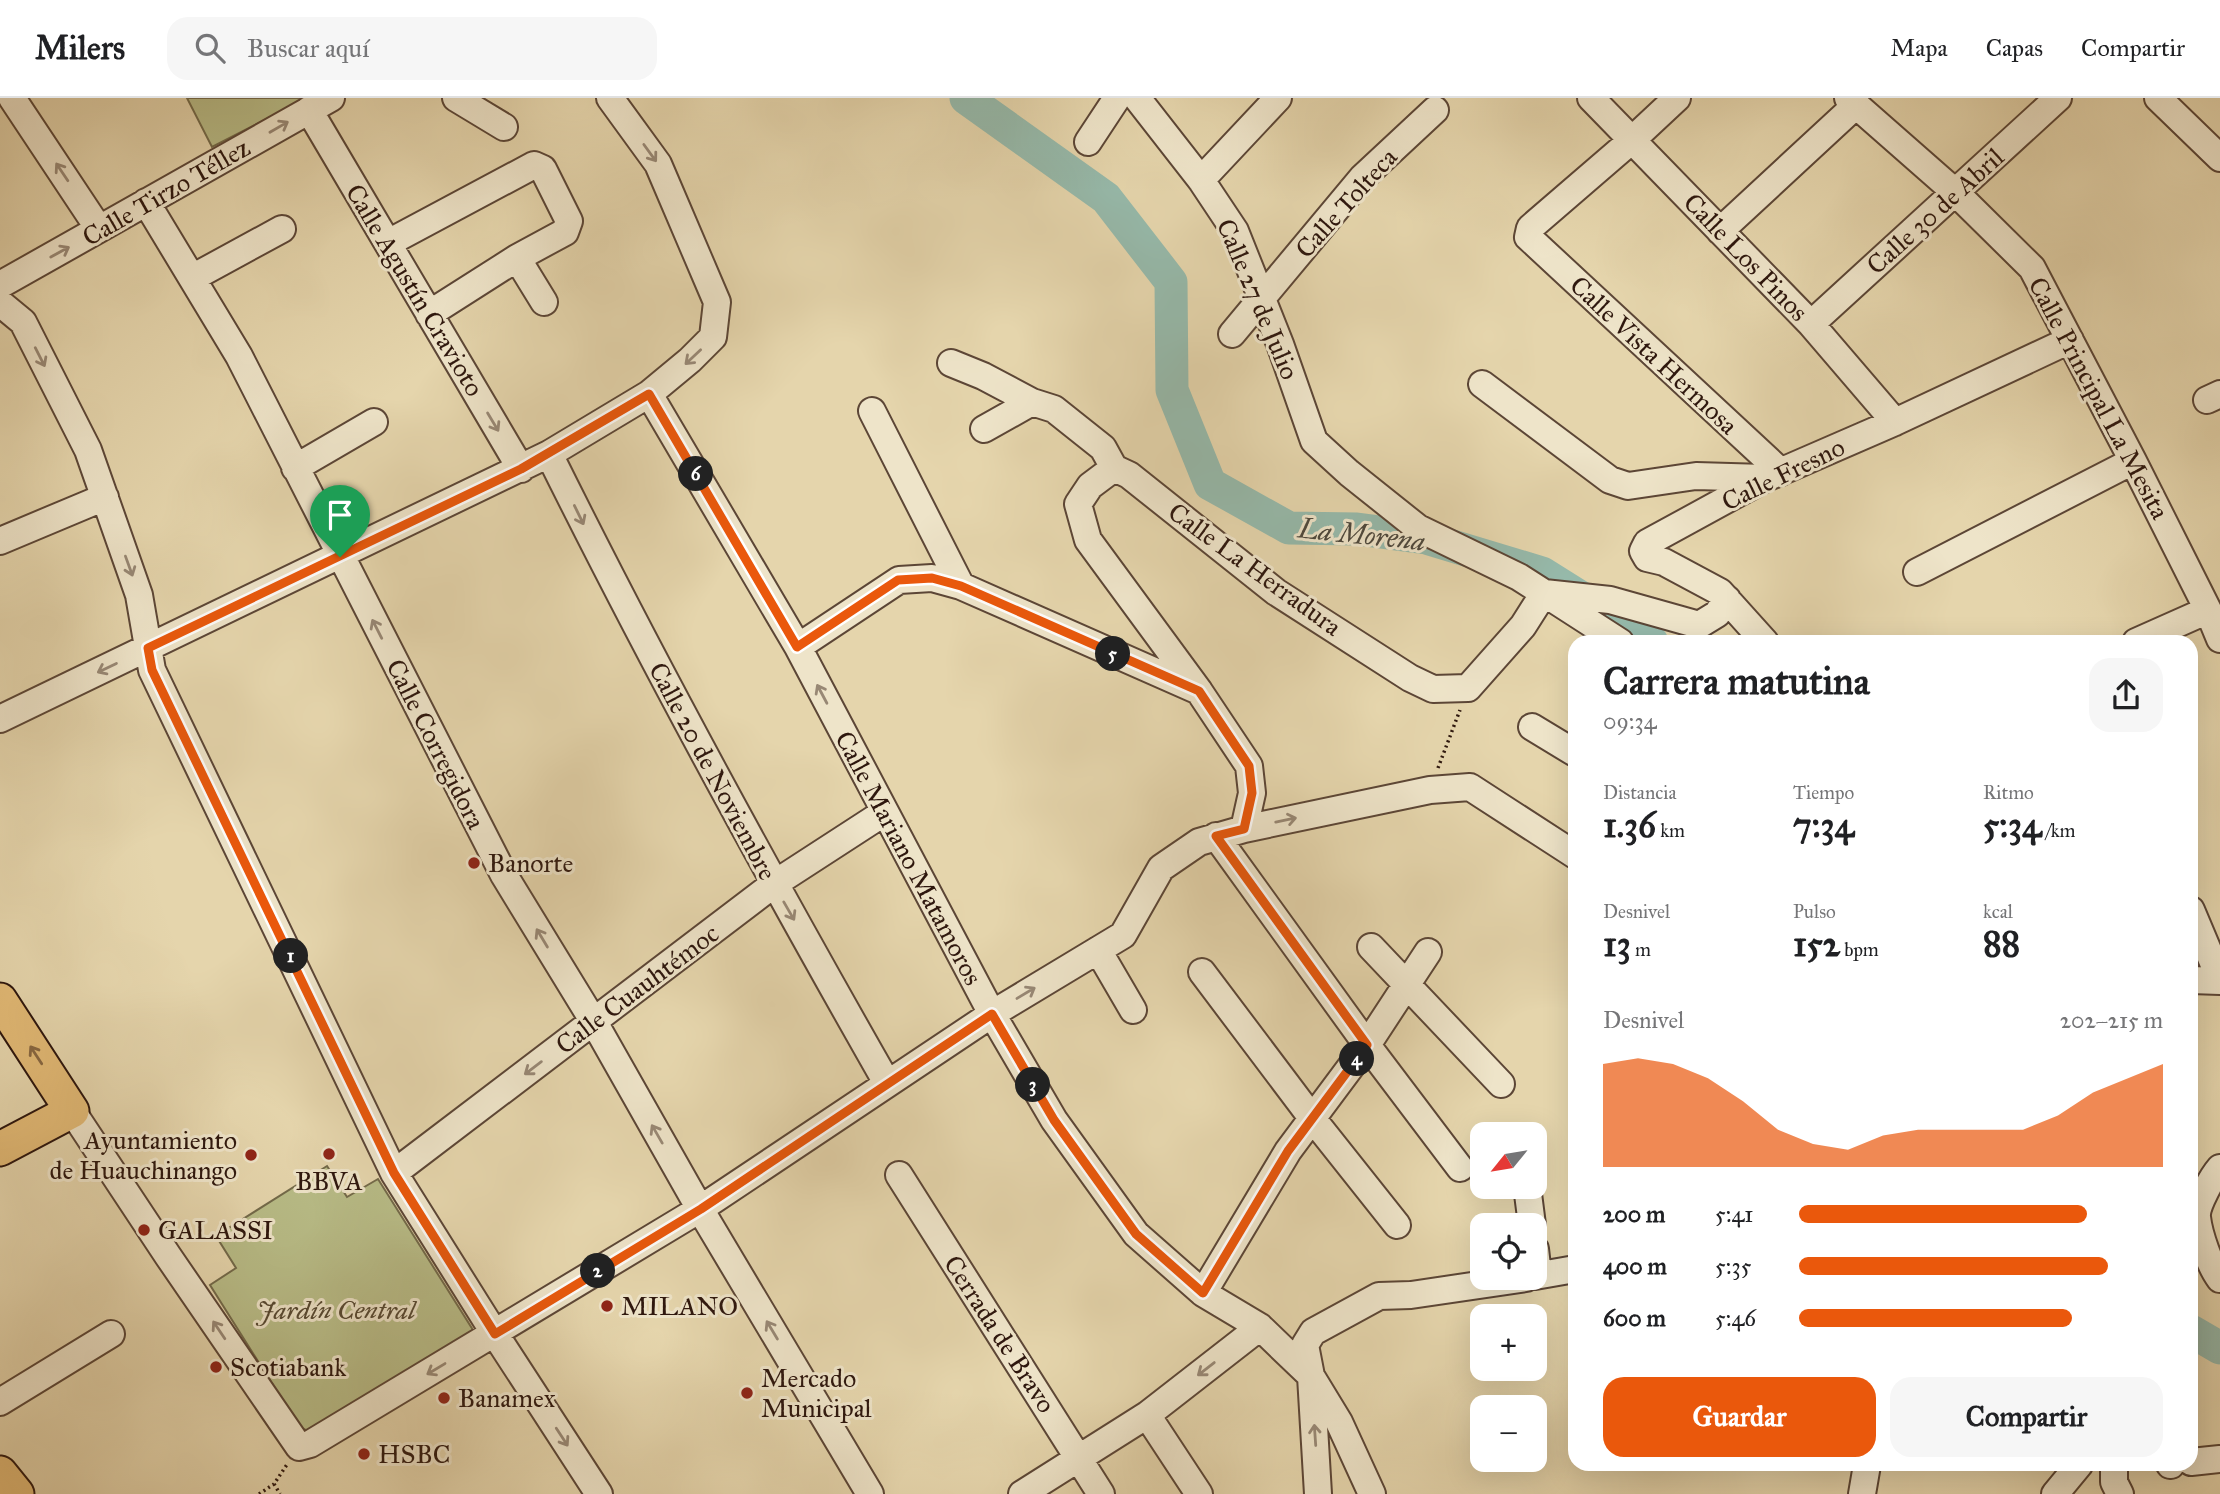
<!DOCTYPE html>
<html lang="es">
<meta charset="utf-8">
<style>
:root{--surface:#fff;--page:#f6f6f6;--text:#202124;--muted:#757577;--line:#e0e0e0;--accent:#ea580c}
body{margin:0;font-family:"IM FELL Great Primer",serif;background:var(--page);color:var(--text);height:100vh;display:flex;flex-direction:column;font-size:26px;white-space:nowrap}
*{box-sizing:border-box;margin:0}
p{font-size:23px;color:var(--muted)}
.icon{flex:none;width:38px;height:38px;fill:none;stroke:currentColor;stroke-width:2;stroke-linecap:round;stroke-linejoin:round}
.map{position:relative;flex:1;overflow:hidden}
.details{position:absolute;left:1568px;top:537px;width:630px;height:836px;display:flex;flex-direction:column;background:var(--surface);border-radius:21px;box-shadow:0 7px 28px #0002}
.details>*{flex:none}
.needle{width:46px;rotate:240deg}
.fabs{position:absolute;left:1470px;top:1024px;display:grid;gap:14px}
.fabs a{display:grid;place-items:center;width:77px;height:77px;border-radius:14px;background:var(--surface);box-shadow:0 7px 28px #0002;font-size:35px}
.pin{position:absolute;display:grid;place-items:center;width:60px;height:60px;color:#fff;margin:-72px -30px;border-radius:50% 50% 50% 0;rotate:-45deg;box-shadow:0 0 7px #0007}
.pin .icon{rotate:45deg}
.km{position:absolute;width:35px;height:35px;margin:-18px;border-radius:50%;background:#222;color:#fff;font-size:19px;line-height:35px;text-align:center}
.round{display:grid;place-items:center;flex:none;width:74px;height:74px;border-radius:21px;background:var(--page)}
.head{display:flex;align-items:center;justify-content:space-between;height:119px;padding:0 35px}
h1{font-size:38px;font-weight:800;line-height:52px}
.metrics{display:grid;grid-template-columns:repeat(3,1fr);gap:10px;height:119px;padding:7px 35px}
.metrics div{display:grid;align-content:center}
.metrics b{font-size:35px;font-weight:800}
.metrics small{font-size:19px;font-weight:400}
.metrics p{font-size:19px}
.chart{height:196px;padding:14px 35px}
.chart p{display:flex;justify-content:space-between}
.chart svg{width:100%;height:126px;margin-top:7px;fill:var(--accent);opacity:.7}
.cta{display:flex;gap:14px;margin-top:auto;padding:14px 35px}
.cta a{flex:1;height:80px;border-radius:21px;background:var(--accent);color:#fff;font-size:28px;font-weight:800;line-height:80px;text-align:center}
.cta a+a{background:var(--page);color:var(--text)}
ul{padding:0 35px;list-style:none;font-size:23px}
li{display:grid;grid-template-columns:112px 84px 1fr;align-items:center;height:52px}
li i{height:18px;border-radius:9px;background:var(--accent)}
header{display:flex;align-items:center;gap:42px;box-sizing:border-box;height:98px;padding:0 35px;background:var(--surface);border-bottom:2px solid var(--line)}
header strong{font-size:33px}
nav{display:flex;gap:38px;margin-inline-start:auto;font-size:24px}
.search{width:490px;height:63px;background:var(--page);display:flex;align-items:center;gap:18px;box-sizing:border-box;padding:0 24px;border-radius:21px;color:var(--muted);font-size:26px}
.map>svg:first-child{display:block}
.green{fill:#b8bc87;stroke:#736a4a;stroke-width:2}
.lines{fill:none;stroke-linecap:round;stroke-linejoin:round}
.river{stroke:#96b9aa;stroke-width:33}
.minor-casing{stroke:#5c4636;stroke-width:30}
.major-casing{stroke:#2e170e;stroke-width:37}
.path{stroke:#2e170e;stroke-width:3.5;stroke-dasharray:2 3.5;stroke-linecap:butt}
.minor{stroke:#eee4c9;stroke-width:26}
.major{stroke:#e2ba76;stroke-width:33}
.oneway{stroke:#988875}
.oneway2{stroke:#886842}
.route-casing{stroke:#fff;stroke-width:14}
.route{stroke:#ea580c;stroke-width:9}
.poi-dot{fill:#8f2418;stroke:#eee4c9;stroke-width:2.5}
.labels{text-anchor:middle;stroke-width:6;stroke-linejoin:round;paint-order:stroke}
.street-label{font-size:26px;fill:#2e170e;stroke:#eee4c9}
.poi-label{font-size:26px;fill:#2e170e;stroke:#eee4c9;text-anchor:start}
.park-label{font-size:26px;font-style:italic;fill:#574932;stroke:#eee4c9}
.water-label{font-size:28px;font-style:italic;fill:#4d483d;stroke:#eee4c9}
</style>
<header>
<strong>Milers</strong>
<div class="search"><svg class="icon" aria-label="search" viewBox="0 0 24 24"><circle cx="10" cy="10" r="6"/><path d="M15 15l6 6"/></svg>Buscar aquí</div>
<nav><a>Mapa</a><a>Capas</a><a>Compartir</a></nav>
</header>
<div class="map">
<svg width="2220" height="1396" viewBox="0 0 2220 1396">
<rect width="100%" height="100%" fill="#e5d5ac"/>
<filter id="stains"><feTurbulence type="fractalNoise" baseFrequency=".00286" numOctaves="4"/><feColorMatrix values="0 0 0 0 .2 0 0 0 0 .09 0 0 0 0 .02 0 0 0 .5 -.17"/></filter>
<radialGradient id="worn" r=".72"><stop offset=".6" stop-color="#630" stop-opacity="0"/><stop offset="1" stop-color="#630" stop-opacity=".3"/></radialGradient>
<path class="green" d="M187 0H307L212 49Z
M327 1068 347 1099 378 1081 473 1232 312 1334 300 1330 210 1187 236 1170 216 1138Z"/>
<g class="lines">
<path class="river" d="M966 0 1106 100 1171 184 1172 292 1210 386 1289 430 1357 431 1426 440 1542 475 1652 544
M2191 1233 2220 1250"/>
<defs>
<path id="minor" d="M12 0 99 131
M456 0 504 29
M1137 0 1201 82 1235 133 1280 246 1314 343 1349 375 1418 430 1519 479 1544 495 1610 502 1699 527 1717 516 1727 501
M1591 0 1811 226 1895 324
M1677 0 1632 42 1530 130 1528 139 1781 374
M1848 0 1955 94 2032 170 2133 363 2208 512 2220 541
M2158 0 2220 60
M309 12 521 371
M1088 44 1117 0
M1201 82 1278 0
M146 104 239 258 504 777 594 924 700 1111 870 1396
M1720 133 1855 8
M388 145 534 67 543 71 569 123 565 134 517 160 429 216
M517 160 544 204
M192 180 282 131
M0 187 331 0
M0 205 23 224 88 352 139 497 152 572 394 1075 495 1236 599 1396
M1811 226 2058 0
M1232 236 1362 80 1435 12
M951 265 983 278 1032 304 1054 311 1103 350 1114 370 1129 377 1276 494 1410 580 1433 591 1468 590 1523 528 1544 495 1620 544
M1482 286 1610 382 1628 388 1696 378 1765 380
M649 296 798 549 992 916 1054 1022 1136 1136 1203 1195 1260 1229 1311 1278 1339 1324 1372 1396
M2207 302 2220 296
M872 313 961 488
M984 331 1032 304
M549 356C655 570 769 778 887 985
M295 370 374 324
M1114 370 1090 388 1078 406 1088 442 1199 593 1249 668 1252 695 1244 731
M0 443 105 399
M1917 474 2133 363
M1765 544 1720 494 1664 464 1647 460 1643 453 1647 445 1766 380 1895 324 2070 242
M2136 544 2208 512
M798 549 899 482 932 480 961 488 1199 593
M0 621 549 356 649 296 690 262 713 239 717 204 658 66 610 0
M1532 629 1575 655
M1216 738 1367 947 1460 1070
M2191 812 2220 881
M1371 849 1501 986
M1098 852 1133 912
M1202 874 1312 1020 1397 1127
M2191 882 2220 883
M72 1013 168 1158 299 1349 310 1346 700 1111 992 916 1123 837 1161 770 1199 744 1244 731 1430 692 1470 689 1575 757
M2220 1070C2212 1079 2196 1108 2197 1119 2199 1137 2210 1168 2220 1181
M394 1075 774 786 885 714
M899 1077 1101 1396
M1527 1088 1532 1127
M1535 1151 1538 1177
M1535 1178 1575 1171
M1203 1195 1288 1053 1367 947 1428 854
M0 1304 111 1236
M1147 1317 1199 1396
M2191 1364 2220 1361
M2114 1367V1384L2120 1396
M2170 1367H2171
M1022 1396 1147 1317 1260 1229
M1318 1396 1311 1278 1305 1247 1313 1234 1379 1198 1411 1197 1526 1180
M1862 1396 1867 1367
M2055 1396 2079 1367"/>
<path id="major" d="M0 902 72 1013 0 1051
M0 1375 17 1396"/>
</defs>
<use href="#minor" class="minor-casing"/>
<use href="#major" class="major-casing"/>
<path class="path" d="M1438 670 1460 612
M274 1386 280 1396
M259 1396 274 1386 288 1365"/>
<use href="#minor" class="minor"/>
<use href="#major" class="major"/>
</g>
<defs><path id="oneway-shaft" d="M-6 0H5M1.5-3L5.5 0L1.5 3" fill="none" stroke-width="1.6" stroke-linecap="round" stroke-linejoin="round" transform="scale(1.75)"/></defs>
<g class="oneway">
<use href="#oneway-shaft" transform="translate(279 29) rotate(-30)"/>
<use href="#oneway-shaft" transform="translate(650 55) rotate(54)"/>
<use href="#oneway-shaft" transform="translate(62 74) rotate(-124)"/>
<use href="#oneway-shaft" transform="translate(60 154) rotate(-29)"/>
<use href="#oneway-shaft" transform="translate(40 259) rotate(63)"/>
<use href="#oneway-shaft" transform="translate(693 259) rotate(137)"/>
<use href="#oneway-shaft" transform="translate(493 324) rotate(59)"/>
<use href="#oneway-shaft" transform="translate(579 417) rotate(64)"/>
<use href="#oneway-shaft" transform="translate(129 468) rotate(70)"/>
<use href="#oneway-shaft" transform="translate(377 531) rotate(-117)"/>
<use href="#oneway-shaft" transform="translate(107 570) rotate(154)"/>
<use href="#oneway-shaft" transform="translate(822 596) rotate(-118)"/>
<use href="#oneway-shaft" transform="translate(1286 722) rotate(-12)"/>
<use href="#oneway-shaft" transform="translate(789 813) rotate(60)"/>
<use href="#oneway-shaft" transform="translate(542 840) rotate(-121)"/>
<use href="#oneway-shaft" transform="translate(1026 895) rotate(-31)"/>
<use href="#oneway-shaft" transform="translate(533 970) rotate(143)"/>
<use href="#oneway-shaft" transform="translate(657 1036) rotate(-120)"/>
<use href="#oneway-shaft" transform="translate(219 1232) rotate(-124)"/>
<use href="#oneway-shaft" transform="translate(772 1232) rotate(-121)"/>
<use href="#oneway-shaft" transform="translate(436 1271) rotate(149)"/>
<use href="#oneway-shaft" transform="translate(1206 1271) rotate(142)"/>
<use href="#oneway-shaft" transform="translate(1315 1337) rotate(-94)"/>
<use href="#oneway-shaft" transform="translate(562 1339) rotate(57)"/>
</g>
<use class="oneway2" href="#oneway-shaft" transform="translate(36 957) rotate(-123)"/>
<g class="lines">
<defs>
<path id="route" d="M649 296 797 549 898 482 932 480 961 488 1199 593 1249 668 1252 695 1244 731 1216 738 1367 947 1288 1053 1203 1195 1136 1136 1054 1022 992 916 701 1111 495 1236 394 1075 152 572 148 550 521 371Z"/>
</defs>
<use href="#route" class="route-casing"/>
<use href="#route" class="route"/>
</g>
<g class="poi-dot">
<circle cx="474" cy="765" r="7"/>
<circle cx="329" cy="1056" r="7"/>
<circle cx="251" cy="1057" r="7"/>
<circle cx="144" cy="1132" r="7"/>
<circle cx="607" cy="1208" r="7"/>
<circle cx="216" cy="1269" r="7"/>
<circle cx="747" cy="1295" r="7"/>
<circle cx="444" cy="1300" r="7"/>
<circle cx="364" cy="1356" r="7"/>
</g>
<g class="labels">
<g class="street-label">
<text transform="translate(166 94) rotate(-30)" y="9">Calle Tirzo Téllez</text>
<text transform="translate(1346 105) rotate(-48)" y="9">Calle Tolteca</text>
<text transform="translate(1935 113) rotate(-42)" y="9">Calle 30 de Abril</text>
<text transform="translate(1746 159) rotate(46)" y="9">Calle Los Pinos</text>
<text transform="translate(415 192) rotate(59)" y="9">Calle Agustín Cravioto</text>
<text transform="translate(1258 201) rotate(67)" y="9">Calle 27 de Julio</text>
<text transform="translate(1654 257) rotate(43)" y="9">Calle Vista Hermosa</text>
<text transform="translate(2099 300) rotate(62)" y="9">Calle Principal La Mesita</text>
<text transform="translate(1783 376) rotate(-26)" y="9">Calle Fresno</text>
<text transform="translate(1255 471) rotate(36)" y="9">Calle La Herradura</text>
<text transform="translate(436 646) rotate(63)" y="9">Calle Corregidora</text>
<text transform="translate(713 673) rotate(62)" y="9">Calle 20 de Noviembre</text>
<text transform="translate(909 760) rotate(62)" y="9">Calle Mariano Matamoros</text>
<text transform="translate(637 891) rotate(-37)" y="9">Calle Cuauhtémoc</text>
<text transform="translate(1000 1236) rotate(57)" y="9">Cerrada de Bravo</text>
</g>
<g class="poi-label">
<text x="488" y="774">Banorte</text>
<text x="237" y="1051" text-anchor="end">Ayuntamiento<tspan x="237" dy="30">de Huauchinango</tspan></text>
<text x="329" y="1092" text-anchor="middle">BBVA</text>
<text x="158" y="1141">GALASSI</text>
<text x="621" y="1217">MILANO</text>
<text x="230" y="1278">Scotiabank</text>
<text x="761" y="1289">Mercado<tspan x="761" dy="30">Municipal</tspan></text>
<text x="458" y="1309">Banamex</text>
<text x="378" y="1365">HSBC</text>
</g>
<g class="park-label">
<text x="336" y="1221">Jardín Central</text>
</g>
<g class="water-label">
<text transform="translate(1362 436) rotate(6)" y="10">La Morena</text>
</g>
</g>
<rect width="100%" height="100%" filter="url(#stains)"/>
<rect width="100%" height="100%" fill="url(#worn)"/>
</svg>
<div class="fabs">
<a><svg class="needle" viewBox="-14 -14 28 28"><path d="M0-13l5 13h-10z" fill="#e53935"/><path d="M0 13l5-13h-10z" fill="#757577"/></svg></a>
<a><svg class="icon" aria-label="locate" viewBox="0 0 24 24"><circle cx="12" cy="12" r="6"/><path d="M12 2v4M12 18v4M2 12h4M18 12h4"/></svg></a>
<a>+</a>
<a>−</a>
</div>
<div class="pin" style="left:340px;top:459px;background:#1e9e55"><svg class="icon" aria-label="arrive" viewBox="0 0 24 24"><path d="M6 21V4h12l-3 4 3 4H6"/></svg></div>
<b class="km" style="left:291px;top:858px">1</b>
<b class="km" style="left:598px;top:1173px">2</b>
<b class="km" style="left:1033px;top:987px">3</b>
<b class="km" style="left:1357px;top:961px">4</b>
<b class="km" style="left:1113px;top:556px">5</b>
<b class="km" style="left:696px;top:376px">6</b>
<section class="details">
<div class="head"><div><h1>Carrera matutina</h1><p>09:34</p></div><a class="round"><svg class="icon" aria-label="share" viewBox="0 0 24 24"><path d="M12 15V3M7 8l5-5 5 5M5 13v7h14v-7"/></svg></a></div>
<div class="metrics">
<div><p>Distancia</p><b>1.36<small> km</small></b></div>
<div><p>Tiempo</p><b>7:34</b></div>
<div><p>Ritmo</p><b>5:34<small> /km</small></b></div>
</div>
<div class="metrics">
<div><p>Desnivel</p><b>13<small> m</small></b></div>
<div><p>Pulso</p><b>152<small> bpm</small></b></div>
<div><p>kcal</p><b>88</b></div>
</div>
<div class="chart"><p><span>Desnivel</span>202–215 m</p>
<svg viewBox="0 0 160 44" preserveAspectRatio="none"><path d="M0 44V8L10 6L20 8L30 13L40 21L50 31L60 36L70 38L80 33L90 31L100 31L110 31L120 31L130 26L140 18L150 13L160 8V44z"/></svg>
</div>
<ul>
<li><b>200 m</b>5:41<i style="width:79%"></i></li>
<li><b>400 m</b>5:35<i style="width:85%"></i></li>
<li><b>600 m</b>5:46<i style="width:75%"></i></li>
</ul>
<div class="cta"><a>Guardar</a><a>Compartir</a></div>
</section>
</div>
